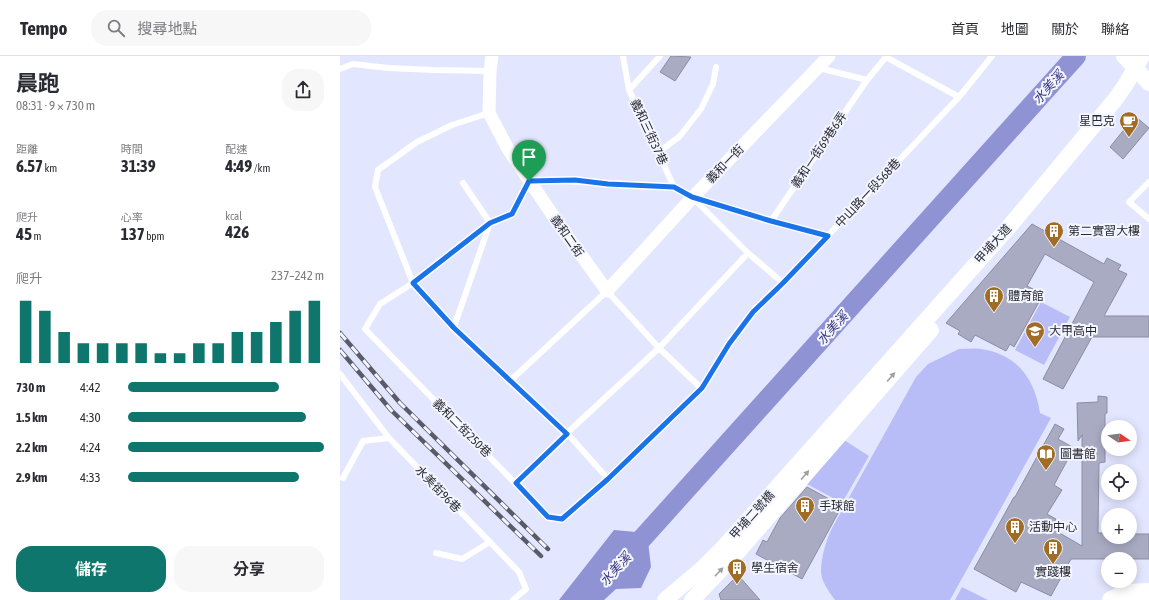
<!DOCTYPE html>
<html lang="zh-TW">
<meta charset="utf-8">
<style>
:root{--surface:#fff;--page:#f7f7f7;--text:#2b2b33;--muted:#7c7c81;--line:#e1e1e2;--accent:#0f766e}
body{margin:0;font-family:"Asap Condensed","Noto Sans TC",sans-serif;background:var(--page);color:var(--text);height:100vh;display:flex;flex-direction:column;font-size:15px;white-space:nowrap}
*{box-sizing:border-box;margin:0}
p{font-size:13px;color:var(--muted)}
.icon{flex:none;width:22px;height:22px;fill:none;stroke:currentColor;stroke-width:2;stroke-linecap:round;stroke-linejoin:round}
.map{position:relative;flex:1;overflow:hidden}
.panel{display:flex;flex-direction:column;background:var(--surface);width:340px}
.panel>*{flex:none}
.needle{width:26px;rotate:103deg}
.tools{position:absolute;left:761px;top:364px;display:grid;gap:8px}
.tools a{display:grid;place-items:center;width:36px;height:36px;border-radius:50%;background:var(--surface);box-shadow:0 2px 10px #0003;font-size:20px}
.pin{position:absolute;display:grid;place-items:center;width:34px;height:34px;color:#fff;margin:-41px -17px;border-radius:50% 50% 50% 0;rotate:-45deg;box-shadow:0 0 4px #0007}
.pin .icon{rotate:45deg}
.round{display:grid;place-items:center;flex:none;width:42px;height:42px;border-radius:16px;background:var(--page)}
.overview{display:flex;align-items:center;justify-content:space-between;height:68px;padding:0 16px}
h1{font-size:22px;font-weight:700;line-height:30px}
.metrics{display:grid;grid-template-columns:repeat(3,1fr);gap:6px;height:68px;padding:4px 16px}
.metrics div{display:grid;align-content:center}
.metrics b{font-size:17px;font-weight:700}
.metrics small{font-size:11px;font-weight:400}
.metrics p{font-size:11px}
.chart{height:112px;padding:8px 16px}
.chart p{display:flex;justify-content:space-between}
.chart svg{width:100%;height:72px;margin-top:4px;stroke:var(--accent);stroke-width:6}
.primary-button{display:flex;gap:8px;margin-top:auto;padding:8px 16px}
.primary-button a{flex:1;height:46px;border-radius:16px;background:var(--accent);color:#fff;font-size:16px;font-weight:700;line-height:46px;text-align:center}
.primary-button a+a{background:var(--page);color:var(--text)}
ul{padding:0 16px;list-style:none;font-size:13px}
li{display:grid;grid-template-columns:64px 48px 1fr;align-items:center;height:30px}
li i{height:10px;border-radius:5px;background:var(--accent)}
header{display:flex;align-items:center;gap:24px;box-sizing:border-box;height:56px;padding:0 20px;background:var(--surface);border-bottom:1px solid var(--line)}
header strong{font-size:19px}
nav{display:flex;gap:22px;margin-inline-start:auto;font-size:14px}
.search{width:280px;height:36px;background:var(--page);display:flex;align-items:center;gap:10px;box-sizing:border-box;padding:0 14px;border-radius:16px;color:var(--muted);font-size:15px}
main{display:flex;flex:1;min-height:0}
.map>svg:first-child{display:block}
.green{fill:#b8bdf7}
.water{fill:#8f93d4}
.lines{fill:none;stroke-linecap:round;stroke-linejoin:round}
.river{stroke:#8f93d4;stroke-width:20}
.building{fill:#a8abc2;stroke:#8b8da4}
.service{stroke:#fff;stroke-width:6}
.minor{stroke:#fff;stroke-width:13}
.tertiary{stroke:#fff;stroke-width:16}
.secondary{stroke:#fff;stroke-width:18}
.rail-casing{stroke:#595b68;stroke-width:4.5}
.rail{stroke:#f3f5ff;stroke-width:3;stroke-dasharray:9;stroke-linecap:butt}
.oneway{fill:#9e9fa3}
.route-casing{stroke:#fff;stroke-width:8}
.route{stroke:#1a73e8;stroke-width:5}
.labels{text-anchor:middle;stroke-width:4;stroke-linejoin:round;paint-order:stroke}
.poi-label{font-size:12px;fill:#282932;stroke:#f3f5ff;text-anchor:start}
.street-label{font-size:12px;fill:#282932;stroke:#f3f5ff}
.water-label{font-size:13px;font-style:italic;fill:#383581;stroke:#f3f5ff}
</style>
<header>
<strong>Tempo</strong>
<div class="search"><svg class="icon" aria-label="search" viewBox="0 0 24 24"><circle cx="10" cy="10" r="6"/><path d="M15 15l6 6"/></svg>搜尋地點</div>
<nav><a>首頁</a><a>地圖</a><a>關於</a><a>聯絡</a></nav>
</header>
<main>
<section class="panel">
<div class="overview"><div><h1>晨跑</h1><p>08:31 · 9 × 730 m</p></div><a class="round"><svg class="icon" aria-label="share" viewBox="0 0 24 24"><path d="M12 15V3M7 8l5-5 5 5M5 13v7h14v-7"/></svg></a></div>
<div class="metrics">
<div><p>距離</p><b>6.57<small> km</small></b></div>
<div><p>時間</p><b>31:39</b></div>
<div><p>配速</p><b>4:49<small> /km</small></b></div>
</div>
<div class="metrics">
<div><p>爬升</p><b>45<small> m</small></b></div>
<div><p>心率</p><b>137<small> bpm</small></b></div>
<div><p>kcal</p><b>426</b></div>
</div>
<div class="chart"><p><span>爬升</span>237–242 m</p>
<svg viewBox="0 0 160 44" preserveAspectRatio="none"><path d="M5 44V6M15 44V12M25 44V25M35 44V32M45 44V32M55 44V32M65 44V32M75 44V38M85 44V38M95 44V32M105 44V32M115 44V25M125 44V25M135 44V19M145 44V12M155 44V6"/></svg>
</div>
<ul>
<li><b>730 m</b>4:42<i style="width:77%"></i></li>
<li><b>1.5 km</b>4:30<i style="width:91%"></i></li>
<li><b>2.2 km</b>4:24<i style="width:100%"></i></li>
<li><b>2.9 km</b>4:33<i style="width:87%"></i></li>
</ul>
<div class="primary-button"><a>儲存</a><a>分享</a></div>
</section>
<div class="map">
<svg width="809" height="544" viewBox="0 0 809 544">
<rect width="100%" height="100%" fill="#e3e6ff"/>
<path class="green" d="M701 246 730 261 704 309 675 294Z
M619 293C626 293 634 292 641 293 677 298 695 323 700 357L711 362 610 544H495C489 536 481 525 481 515 481 502 486 485 491 474L576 321 588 308Z
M504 384 529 400 502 447 467 428Z
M622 531 648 544H615Z"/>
<path class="water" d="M274 474 307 477 311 511 301 532 276 533 264 544H219Z"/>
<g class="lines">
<path class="river" d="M290 496 736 0"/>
</g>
<path class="building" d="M331 0 351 1 335 25 320 16Z
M795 60 809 72 783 103 770 91Z
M692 168 764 208 767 202 781 209 778 214 787 218 764 260H809V281H752L723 333 703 323 754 226 705 198 687 230 699 236 695 244 699 246 674 291 670 288 666 295 635 279 631 286 618 278 620 275 606 267Z
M758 340 767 341V357L765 358V406L759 407 758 477H768V481H790V478H809V503H731L711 540 681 526 676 536 634 513 674 441H675L715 368 724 373 718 383 734 392 714 429 722 434 707 458 716 463 711 472 742 490V379L738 385 737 347 758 346Z
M467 431 502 450 462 523 416 498 423 484 427 486 440 462Z
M398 519 420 544H381L379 538Z"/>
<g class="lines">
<path class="service" d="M283 0 289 34 334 131 353 141 431 165 488 180
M479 12 527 24 546 1 619 41
M0 13 13 8 48 12 94 14 150 15
M289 34 320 0
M149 57 112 69 77 86 38 114 35 131 73 227 114 271 227 377 268 423
M319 96 340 80 361 53 373 28 376 11
M809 126 789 146 809 163
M334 131C286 128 238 124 189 125L172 157 150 167 73 227 40 248 25 273 208 461 222 463 268 423 361 332 389 288 413 256 443 227 619 41 652 0
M354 143 408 197 443 227
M431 165 527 24
M114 271 150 167 123 127
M0 318 49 382 179 516 186 533 173 544
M170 325 267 235 319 292 361 332
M3 422 23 385 49 382
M176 427 227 377 319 292 408 197
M96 497 122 503 150 486"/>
<path class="minor" d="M152 0 150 15 149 57 168 93 218 167 267 235 353 141 489 0"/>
<path class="tertiary" d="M784 0 809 27
M325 544 364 511 381 494 668 172 774 45 786 28 802 0
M352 544 396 498 591 274"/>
<path class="secondary" d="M771 544 787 537 809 536"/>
<defs>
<path id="rail" d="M0 277 60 347 208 493
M0 294 51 354 201 500"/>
</defs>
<use href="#rail" class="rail-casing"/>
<use href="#rail" class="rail"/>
</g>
<defs><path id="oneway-solid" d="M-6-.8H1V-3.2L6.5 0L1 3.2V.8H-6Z"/></defs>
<g class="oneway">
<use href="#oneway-solid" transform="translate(551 321) rotate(-49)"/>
<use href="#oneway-solid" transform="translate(465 419) rotate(-49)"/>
<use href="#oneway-solid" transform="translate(379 516) rotate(-46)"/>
</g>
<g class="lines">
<defs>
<path id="route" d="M235 124 268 128 334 131 352 141 431 165 488 180 443 227 413 256 389 288 362 332 268 423 222 463 208 461 176 427 227 378 114 272 73 227 150 167 172 158 189 125Z"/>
</defs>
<use href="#route" class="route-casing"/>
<use href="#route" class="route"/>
</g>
<defs>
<symbol id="cafe-pin" viewBox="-11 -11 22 30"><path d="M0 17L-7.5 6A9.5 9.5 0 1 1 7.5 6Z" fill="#a16d25" stroke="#f3f5ff"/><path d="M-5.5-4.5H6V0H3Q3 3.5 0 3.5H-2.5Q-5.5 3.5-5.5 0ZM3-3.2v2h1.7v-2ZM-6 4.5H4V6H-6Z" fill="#fff"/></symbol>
<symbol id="building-pin" viewBox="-11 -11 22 30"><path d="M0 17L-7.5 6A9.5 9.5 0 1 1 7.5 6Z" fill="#a16d25" stroke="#f3f5ff"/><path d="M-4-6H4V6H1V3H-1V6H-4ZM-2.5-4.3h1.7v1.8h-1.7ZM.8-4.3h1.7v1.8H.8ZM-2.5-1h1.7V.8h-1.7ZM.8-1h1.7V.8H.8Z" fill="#fff"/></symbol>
<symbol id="school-pin" viewBox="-11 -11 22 30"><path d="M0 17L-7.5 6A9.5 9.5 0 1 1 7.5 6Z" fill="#a16d25" stroke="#f3f5ff"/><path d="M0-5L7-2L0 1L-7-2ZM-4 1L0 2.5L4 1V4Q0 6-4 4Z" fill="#fff"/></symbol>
<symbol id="library-pin" viewBox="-11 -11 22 30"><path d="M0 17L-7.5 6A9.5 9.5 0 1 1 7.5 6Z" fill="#a16d25" stroke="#f3f5ff"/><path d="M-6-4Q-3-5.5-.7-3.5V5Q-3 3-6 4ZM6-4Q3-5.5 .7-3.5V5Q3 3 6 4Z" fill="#fff"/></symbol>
</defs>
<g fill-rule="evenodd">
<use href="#cafe-pin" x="778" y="54" width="22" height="30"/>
<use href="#building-pin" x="703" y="164" width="22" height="30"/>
<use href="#building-pin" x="643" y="229" width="22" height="30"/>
<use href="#school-pin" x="684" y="264" width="22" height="30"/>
<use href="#library-pin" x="695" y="387" width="22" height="30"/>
<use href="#building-pin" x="454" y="439" width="22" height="30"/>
<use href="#building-pin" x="664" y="460" width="22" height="30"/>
<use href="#building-pin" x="702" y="481" width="22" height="30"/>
<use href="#building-pin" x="386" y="501" width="22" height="30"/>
</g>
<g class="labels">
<g class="poi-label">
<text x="775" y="69" text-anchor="end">星巴克</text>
<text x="728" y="179">第二實習大樓</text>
<text x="668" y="244">體育館</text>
<text x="709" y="279">大甲高中</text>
<text x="720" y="402">圖書館</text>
<text x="479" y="454">手球館</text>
<text x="689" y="475">活動中心</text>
<text x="411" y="516">學生宿舍</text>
<text x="713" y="520" text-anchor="middle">實踐樓</text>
</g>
<g class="street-label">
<text transform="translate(309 76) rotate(65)" y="4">義和三街37巷</text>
<text transform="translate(479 94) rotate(-56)" y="4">義和一街69巷6弄</text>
<text transform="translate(385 108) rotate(-46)" y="4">義和一街</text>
<text transform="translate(528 137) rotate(-47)" y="4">中山路一段568巷</text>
<text transform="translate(227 180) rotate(55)" y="4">義和二街</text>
<text transform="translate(653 188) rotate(-48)" y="4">甲埔大道</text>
<text transform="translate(122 372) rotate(45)" y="4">義和二街250巷</text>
<text transform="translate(98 433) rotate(46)" y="4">水美街96巷</text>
<text transform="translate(412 459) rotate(-48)" y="4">甲埔二號橋</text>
</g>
<g class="water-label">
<text transform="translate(708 31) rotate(-48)" y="5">水美溪</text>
<text transform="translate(492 272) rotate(-48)" y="5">水美溪</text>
<text transform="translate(275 513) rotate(-48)" y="5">水美溪</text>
</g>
</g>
</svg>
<div class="tools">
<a><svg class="needle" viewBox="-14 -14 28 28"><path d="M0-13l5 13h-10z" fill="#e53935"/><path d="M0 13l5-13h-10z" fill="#7c7c81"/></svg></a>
<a><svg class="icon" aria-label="locate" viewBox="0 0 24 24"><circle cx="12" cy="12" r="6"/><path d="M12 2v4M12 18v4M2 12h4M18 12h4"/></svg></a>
<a>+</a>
<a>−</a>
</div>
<div class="pin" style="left:189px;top:125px;background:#1e9e55"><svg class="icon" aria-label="arrive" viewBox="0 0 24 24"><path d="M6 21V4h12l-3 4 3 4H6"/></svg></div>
</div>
</main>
